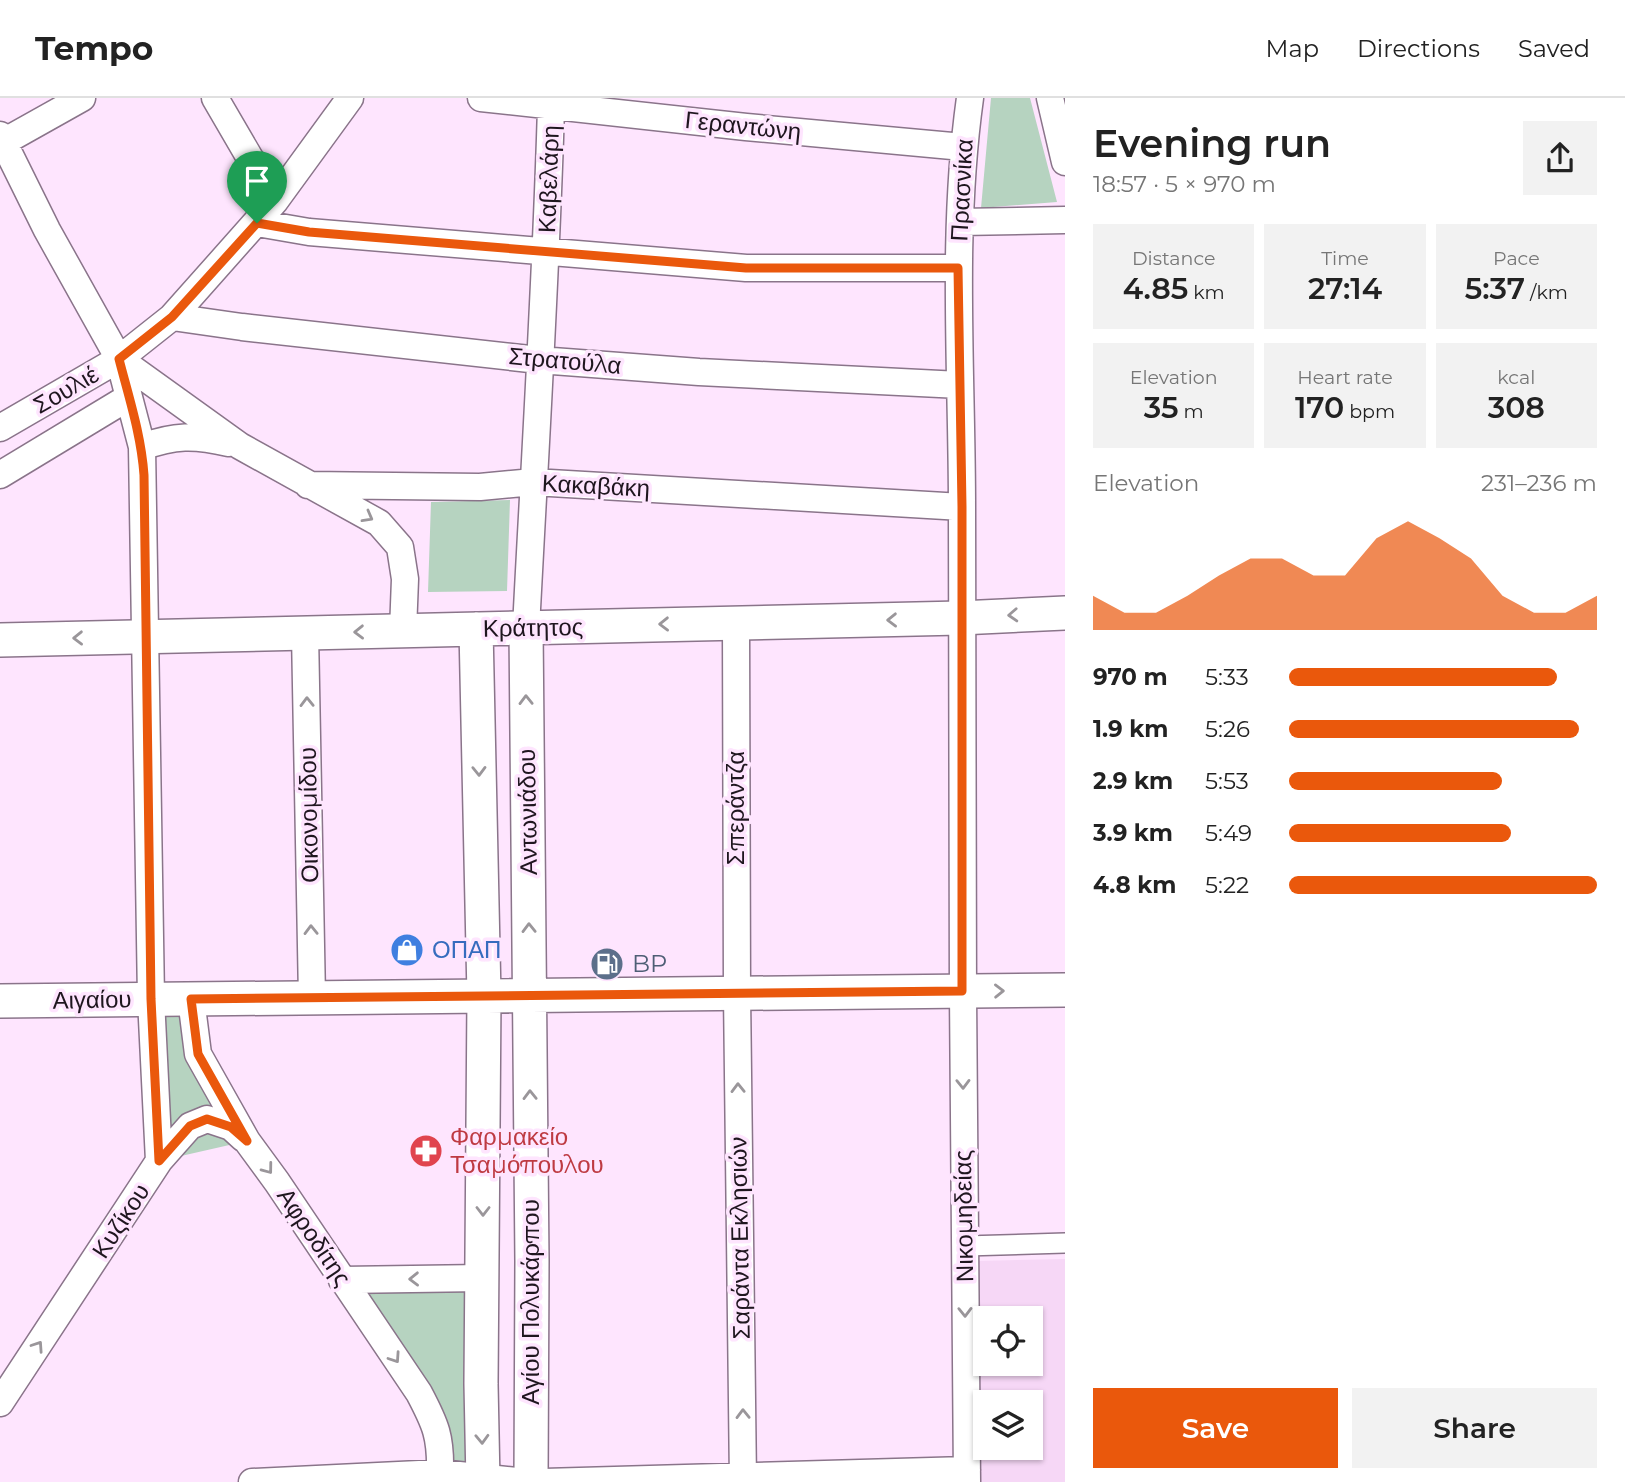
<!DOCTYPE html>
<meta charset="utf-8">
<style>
:root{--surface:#fff;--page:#f2f2f2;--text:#222;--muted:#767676;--line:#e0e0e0;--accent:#ea580c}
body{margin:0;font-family:Montserrat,sans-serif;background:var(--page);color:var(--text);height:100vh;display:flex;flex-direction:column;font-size:26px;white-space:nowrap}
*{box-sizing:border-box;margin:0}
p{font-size:23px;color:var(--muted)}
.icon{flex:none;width:38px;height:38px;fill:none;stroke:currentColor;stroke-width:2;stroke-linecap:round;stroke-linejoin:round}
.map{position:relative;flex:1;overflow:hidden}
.drawer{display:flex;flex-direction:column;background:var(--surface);width:560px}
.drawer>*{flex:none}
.controls{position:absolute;left:973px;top:1208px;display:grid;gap:14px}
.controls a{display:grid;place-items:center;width:70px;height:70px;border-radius:0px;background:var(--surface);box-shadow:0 2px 5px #0004;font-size:35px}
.pin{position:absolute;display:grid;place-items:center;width:60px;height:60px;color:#fff;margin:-72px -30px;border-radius:50% 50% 50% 0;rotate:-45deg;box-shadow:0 0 7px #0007}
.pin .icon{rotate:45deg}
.round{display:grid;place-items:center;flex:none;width:74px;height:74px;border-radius:0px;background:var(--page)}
.summary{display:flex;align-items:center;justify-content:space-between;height:119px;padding:0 28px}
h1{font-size:38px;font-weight:600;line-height:52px}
.stats{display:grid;grid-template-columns:repeat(3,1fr);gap:10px;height:119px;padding:7px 28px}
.stats div{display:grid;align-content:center;border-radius:0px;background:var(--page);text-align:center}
.stats b{font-size:30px;font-weight:600}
.stats small{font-size:19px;font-weight:400}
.stats p{font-size:19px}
.chart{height:196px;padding:14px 28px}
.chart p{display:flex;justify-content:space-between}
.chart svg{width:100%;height:126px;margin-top:7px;fill:var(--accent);opacity:.7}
.button{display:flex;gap:14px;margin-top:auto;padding:14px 28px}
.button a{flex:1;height:80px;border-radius:0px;background:var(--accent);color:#fff;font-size:28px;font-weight:600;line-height:80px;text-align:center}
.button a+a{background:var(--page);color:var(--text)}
ul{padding:0 28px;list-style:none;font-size:23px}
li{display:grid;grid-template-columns:112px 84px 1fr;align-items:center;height:52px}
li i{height:18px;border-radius:9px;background:var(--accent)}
header{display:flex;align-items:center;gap:42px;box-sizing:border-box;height:98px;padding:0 35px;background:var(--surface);border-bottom:2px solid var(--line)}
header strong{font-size:33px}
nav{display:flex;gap:38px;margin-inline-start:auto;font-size:24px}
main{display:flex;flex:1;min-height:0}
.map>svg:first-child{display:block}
.built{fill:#f6d7f6;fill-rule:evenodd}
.green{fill:#b6d3c0}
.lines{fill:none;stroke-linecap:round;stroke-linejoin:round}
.pedestrian-casing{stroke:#8a748a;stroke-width:22}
.minor-casing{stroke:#8a748a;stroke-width:29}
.tertiary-casing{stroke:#8a748a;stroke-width:36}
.pedestrian{stroke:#fff;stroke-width:19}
.minor{stroke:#fff;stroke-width:26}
.tertiary{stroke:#fff;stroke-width:33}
.oneway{stroke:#9a969a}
.route-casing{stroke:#fff;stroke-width:14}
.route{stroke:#ea580c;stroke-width:9}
.labels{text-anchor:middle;stroke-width:7;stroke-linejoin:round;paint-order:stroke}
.street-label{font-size:24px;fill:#1f161f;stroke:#fee5fe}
.shop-label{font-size:24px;fill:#366cbe;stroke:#fee5fe;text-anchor:start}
.service-label{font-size:24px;fill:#4e5e75;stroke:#fee5fe;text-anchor:start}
.health-label{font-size:24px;fill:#be3a42;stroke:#fee5fe;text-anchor:start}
</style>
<header>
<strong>Tempo</strong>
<nav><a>Map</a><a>Directions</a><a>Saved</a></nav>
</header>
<main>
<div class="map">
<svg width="1065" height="1384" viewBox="0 0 1065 1384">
<rect width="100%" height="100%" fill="#fee5fe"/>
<path class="built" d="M1065 1161V1384H978L977 1163ZM985 1220H1031V1265H985ZM985 1304H1031V1349H985Z"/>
<path class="green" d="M991 0H1030L1057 104 981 110Z
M510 402 507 493 428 494 431 404Z
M151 901H191L247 1043 159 1063Z
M482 1180 483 1379 440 1375 441 1348 342 1182Z"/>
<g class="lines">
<defs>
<path id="pedestrian" d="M965 1148 1065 1145"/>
<path id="minor" d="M215 0 275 103
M481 0 746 29 963 49
M1050 0 1065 64
M0 37 47 132 119 261 142 349 151 901 159 1063 0 1305
M0 46 82 0
M960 124 1065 122
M257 125 309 134 746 170H958
M172 219 242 229 539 262 699 274 960 287
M119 261 240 348 379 425 400 449 405 481 403 533
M0 330 119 261 172 219 275 103 350 0
M142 349C175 337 194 337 229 345
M0 377 129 299
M308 387 480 389 533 384 962 409
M736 525 737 895 743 1384
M526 530C535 356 546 183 551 9
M305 535 312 900
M191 901 198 956 247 1043 277 1084 419 1295C436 1327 441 1339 440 1375
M159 1063 190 1028 207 1021 231 1029 243 1040
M342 1182 482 1180
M252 1384 440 1375 527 1384
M544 1384 967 1372
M967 1384C964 1059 961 735 962 410 962 273 951 136 970 0"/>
<path id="tertiary" d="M526 530 532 1163 531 1384
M476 531 484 898 481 1286 483 1384
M0 542 960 520 1065 515
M0 903 1065 892"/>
</defs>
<use href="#pedestrian" class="pedestrian-casing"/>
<use href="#minor" class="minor-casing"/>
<use href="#tertiary" class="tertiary-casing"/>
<use href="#pedestrian" class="pedestrian"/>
<use href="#minor" class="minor"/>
<use href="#tertiary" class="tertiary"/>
</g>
<defs><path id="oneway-chevron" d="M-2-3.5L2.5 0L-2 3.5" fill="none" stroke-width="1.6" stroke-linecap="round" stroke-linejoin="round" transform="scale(1.75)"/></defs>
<g class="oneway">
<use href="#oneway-chevron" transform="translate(368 419) rotate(29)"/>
<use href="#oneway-chevron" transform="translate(1013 517) rotate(177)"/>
<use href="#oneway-chevron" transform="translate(892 522) rotate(179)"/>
<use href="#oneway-chevron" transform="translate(664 526) rotate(179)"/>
<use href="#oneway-chevron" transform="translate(359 534) rotate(179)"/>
<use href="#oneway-chevron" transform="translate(78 540) rotate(179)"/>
<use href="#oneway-chevron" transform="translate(526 602) rotate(-91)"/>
<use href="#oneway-chevron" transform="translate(307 604) rotate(-91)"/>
<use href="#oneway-chevron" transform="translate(479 673) rotate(89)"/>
<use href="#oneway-chevron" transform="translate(529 830) rotate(-91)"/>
<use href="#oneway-chevron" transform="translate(311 832) rotate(-91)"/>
<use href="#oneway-chevron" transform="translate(999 893) rotate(-1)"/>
<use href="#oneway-chevron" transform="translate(963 986) rotate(89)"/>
<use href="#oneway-chevron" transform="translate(738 990) rotate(-91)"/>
<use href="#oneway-chevron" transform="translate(530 997) rotate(-91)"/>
<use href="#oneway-chevron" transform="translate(268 1071) rotate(53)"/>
<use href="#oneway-chevron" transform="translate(483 1113) rotate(90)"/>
<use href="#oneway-chevron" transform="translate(414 1181) rotate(179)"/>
<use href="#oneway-chevron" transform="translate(965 1214) rotate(89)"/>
<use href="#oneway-chevron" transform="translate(38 1248) rotate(-56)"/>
<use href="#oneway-chevron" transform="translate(395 1260) rotate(56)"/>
<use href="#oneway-chevron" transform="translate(743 1316) rotate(-91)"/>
<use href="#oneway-chevron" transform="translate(482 1341) rotate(88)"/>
</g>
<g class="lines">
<defs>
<path id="route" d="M257 125 309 134 746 170H958L962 409V893L191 901 198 956 247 1043 231 1029 207 1021 190 1028 159 1063 151 901 144 377C141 336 129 300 119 261L172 219Z"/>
</defs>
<use href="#route" class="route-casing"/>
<use href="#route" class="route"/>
</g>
<defs>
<symbol id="shop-disc" viewBox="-11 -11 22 22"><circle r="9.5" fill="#3f7fe0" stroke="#fee5fe"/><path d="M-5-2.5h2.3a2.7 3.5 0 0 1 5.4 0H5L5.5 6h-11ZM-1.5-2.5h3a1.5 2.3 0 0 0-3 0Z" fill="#fff"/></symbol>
<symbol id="fuel-disc" viewBox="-11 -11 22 22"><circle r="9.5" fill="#5c6f8a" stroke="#fee5fe"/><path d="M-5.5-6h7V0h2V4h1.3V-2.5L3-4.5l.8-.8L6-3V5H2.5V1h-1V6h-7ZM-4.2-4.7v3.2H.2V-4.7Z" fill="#fff"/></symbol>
<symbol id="pharmacy-disc" viewBox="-11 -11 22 22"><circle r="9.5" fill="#e0444e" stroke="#fee5fe"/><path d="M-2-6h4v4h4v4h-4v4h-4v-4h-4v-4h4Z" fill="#fff"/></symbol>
</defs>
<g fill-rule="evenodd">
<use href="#shop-disc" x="388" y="833" width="38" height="38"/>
<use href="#fuel-disc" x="588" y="847" width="38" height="38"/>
<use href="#pharmacy-disc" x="407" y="1034" width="38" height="38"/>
</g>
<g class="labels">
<g class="street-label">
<text transform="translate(743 28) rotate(6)" y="8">Γεραντώνη</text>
<text transform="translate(549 81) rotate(-88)" y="8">Καβελάρη</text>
<text transform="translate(962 92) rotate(-87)" y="8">Πρασνίκα</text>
<text transform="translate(565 263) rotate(5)" y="8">Στρατούλα</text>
<text transform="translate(66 292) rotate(-30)" y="8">Σουλιέ</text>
<text transform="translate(596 388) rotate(3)" y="8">Κακαβάκη</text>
<text transform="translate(533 530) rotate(-1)" y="8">Κράτητος</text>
<text transform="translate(736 710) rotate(-90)" y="8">Σπεράντζα</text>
<text transform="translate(528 714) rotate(-91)" y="8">Αντωνιάδου</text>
<text transform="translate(309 717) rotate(-91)" y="8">Οικονομίδου</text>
<text transform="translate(92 902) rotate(-1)" y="8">Αιγαίου</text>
<text transform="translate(964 1118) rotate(-91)" y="8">Νικομηδείας</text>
<text transform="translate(121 1123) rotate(-57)" y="8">Κυζίκου</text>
<text transform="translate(314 1139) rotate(56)" y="8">Αφροδίτης</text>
<text transform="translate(740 1140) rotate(-91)" y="8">Σαράντα Εκλησιών</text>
<text transform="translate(531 1204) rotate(-90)" y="8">Αγίου Πολυκάρπου</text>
</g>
<g class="shop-label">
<text x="432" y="860">ΟΠΑΠ</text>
</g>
<g class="service-label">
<text x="632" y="874">BP</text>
</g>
<g class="health-label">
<text x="450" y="1047">Φαρμακείο<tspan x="450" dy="28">Τσαμόπουλου</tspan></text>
</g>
</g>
</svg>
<div class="controls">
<a><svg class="icon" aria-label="locate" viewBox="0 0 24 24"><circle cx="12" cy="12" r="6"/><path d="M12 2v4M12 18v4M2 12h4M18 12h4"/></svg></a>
<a><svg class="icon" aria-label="layers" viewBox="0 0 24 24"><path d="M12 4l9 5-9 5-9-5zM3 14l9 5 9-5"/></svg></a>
</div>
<div class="pin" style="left:257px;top:125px;background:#1e9e55"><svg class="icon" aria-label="arrive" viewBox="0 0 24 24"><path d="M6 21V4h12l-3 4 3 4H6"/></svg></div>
</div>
<section class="drawer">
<div class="summary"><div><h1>Evening run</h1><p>18:57 · 5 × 970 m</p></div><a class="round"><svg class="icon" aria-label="share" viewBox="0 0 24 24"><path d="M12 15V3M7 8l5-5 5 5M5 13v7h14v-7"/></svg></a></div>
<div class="stats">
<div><p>Distance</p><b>4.85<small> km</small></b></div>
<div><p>Time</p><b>27:14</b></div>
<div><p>Pace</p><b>5:37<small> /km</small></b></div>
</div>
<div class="stats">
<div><p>Elevation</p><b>35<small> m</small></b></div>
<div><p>Heart rate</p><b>170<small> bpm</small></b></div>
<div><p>kcal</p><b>308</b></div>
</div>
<div class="chart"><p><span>Elevation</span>231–236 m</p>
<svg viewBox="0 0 160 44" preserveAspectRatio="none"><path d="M0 44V32L10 38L20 38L30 32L40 25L50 19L60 19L70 25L80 25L90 12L100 6L110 12L120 19L130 32L140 38L150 38L160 32V44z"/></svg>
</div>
<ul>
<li><b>970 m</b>5:33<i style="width:87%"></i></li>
<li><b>1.9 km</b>5:26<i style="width:94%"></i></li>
<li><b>2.9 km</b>5:53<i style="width:69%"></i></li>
<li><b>3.9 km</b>5:49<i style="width:72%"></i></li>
<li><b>4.8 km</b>5:22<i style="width:100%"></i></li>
</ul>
<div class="button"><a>Save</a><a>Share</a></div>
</section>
</main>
